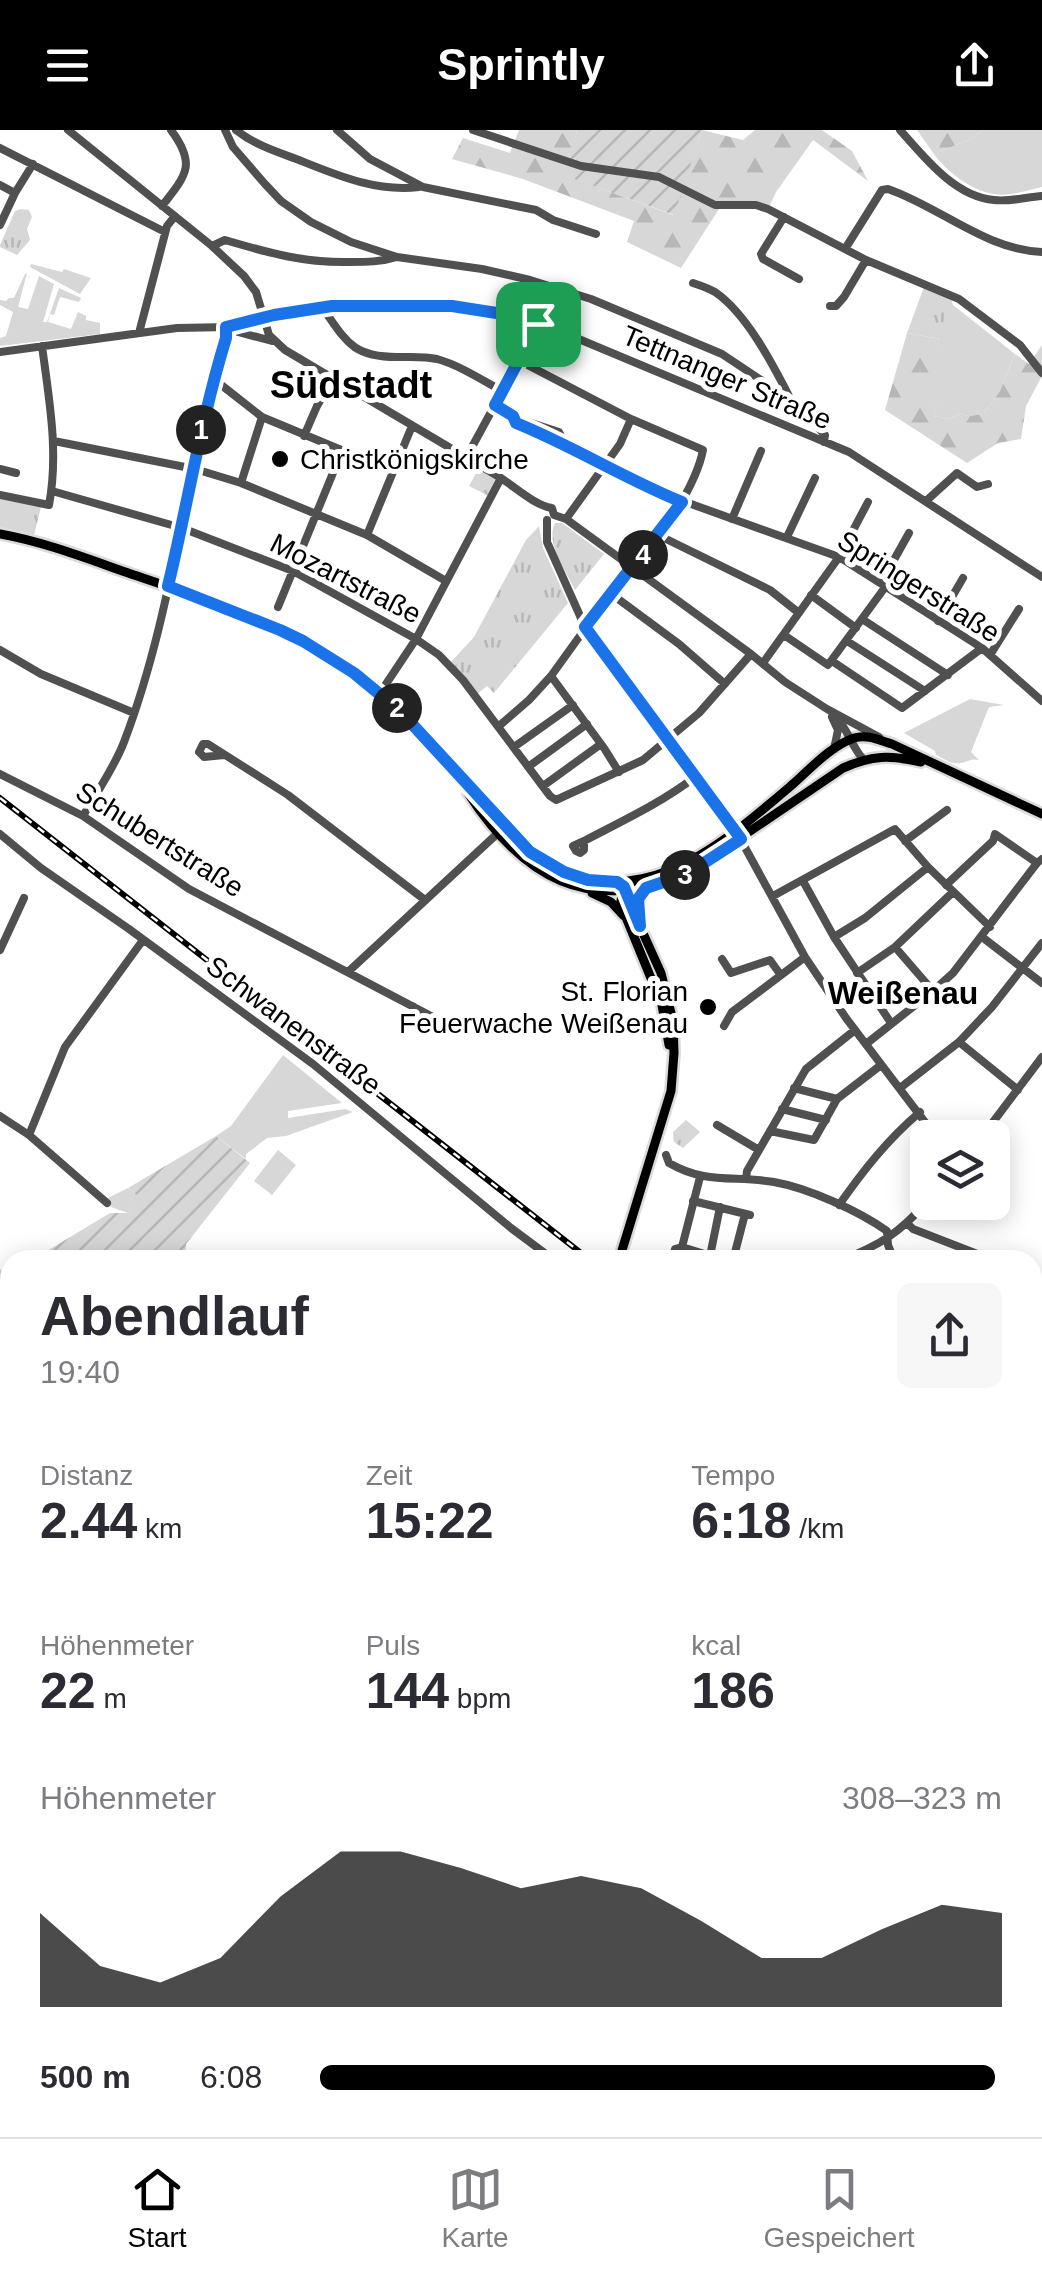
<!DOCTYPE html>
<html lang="de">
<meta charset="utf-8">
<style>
:root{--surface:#fff;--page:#f7f7f7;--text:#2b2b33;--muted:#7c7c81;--line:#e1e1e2;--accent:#000}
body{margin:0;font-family:Arial,sans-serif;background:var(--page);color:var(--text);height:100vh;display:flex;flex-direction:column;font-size:38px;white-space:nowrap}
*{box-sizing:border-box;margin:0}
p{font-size:32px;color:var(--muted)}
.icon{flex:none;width:55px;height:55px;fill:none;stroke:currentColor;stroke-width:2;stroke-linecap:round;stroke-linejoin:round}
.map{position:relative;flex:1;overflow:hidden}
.sheet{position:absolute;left:0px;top:1120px;width:1042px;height:888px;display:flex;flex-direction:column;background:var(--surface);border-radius:30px 30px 0 0;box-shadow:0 5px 25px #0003}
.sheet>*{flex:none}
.tools{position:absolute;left:910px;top:990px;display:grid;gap:20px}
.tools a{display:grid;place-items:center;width:100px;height:100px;border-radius:15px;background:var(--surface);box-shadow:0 5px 25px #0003;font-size:50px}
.pin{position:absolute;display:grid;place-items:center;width:85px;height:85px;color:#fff;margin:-42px;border-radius:20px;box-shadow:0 5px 15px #0006}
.km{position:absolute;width:50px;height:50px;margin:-25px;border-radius:50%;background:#222;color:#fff;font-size:28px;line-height:50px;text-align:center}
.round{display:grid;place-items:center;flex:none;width:105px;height:105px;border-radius:15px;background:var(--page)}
.overview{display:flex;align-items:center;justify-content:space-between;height:170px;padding:0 40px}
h1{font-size:55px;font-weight:600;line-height:75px}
.stats{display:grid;grid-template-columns:repeat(3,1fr);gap:15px;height:170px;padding:10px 40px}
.stats div{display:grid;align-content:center}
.stats b{font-size:50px;font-weight:600}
.stats small{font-size:28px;font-weight:400}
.stats p{font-size:28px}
.chart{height:280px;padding:20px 40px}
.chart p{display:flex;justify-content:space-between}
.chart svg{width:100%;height:180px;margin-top:10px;fill:var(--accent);opacity:.7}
ul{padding:0 40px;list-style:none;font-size:32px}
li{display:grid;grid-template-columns:160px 120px 1fr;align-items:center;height:75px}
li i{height:25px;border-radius:12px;background:var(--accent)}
header{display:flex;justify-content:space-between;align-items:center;height:130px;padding:0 40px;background:var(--accent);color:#fff;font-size:45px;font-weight:600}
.dock{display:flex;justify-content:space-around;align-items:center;height:140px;border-top:2px solid var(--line);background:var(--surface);font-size:28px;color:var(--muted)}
.dock a{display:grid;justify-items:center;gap:5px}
.dock .current{color:var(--accent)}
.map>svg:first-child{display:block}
.grass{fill:#d7d7d7}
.forest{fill:url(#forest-firs)}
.park{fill:url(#park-tufts)}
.garden{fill:url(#garden-furrows)}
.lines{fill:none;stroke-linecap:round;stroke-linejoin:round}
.major-casing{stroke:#dbdbdb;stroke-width:14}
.highway-casing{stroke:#dbdbdb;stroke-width:16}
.minor{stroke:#505050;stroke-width:8}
.major{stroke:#000;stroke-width:9}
.highway{stroke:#000;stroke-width:11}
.rail-casing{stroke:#000;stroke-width:6}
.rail{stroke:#fff;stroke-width:2.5;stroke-dasharray:8;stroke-linecap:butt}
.minor-bridge{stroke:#505050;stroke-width:8}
.route-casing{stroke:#fff;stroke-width:20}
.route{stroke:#1a73e8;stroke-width:12}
.poi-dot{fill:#000;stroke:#fff;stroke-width:4}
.labels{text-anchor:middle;stroke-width:10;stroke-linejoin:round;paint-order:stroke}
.street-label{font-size:28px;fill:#000;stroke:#fff}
.poi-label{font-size:28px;fill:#000;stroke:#fff;text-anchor:start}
.quarter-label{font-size:32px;font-weight:bold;fill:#000;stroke:#fff}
.district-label{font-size:38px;font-weight:bold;fill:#000;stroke:#fff}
</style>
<header><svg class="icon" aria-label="menu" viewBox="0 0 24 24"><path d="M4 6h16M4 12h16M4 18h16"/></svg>Sprintly<svg class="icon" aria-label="share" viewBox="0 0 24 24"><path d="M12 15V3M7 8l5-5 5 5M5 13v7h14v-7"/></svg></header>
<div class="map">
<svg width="1042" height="2007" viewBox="0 0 1042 2007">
<defs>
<pattern id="forest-firs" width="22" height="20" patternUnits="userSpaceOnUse" patternTransform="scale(2.5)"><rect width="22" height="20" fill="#d7d7d7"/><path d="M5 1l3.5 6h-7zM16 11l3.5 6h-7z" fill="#b7b7b7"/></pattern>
<pattern id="park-tufts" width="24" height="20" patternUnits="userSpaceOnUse" patternTransform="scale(2.5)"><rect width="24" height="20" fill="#d7d7d7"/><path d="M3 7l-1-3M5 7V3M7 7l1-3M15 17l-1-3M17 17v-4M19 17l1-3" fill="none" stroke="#b7b7b7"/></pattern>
<pattern id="garden-furrows" width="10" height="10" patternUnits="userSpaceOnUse" patternTransform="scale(2.5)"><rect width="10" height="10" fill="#d7d7d7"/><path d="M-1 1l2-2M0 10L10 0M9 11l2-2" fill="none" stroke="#b7b7b7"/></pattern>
</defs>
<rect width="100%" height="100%" fill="#fff"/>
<path class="grass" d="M983 0H1042V57C1028 60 1008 67 994 64 972 61 947 42 934 24L971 9Z
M31 134 62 142 64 139 91 148 80 164 30 137Z
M27 143 18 177 28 179 39 146 54 154 43 192H47L59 158 81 168 79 172 60 167 54 185 50 184 48 192 71 199 78 182 86 186V190L100 193V204L0 216V208L6 206 13 182 0 175V170L6 171 9 168H14L25 144Z
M924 157 951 168 953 175 1015 224 1000 261 983 284 969 286 960 284 949 289 934 286 937 269 931 236 940 209 907 203Z
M970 569 1004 575 989 577 971 622 979 630C969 628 969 632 960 633 952 635 943 628 936 625L935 621 904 603Z
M283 925 342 973 288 981V988L345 979 353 982 286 1006 267 1008 246 1024V1029L216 1006 231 996Z
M278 1020 296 1035 272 1065 254 1051Z
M128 1058 140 1067 128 1083 111 1077 106 1069Z
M0 1627 10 1636V1696L0 1688Z
M1042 1961V2007H976L972 1998H1032L1033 1970Z
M174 1998H234L236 2007H177Z"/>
<path class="forest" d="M519 0H577L567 46 673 85 702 0 743 10 755 0H822L852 21 868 51 813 10 776 62 768 79 721 76 681 138 627 112 634 91 523 49 452 29 463 8 510 23Z
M917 0H983L971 9 934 24Z
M907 203 940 209 932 236 942 247 934 286 949 289 960 284 969 286 983 284 1000 261 1015 224 1029 234 1042 215V246L1026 276 1021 309 998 313 967 333 885 280Z
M0 1139 10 1147V1198L0 1191Z
M0 1688 10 1696V1998H174L177 2007H0Z
M1042 1886V1961L1033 1970V1891Z
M234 1998H321L317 2007H236Z
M331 1998H972L976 2007H327Z"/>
<path class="park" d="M21 79 29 80 32 87 27 99 30 110 17 125 0 117V115L15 81Z
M926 157 951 168 942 196 914 189Z
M480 336 501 348 491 367 469 356Z
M0 368 41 377 34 405 0 397Z
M555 393H562L604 424 575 460C566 441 545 413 555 393Z
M539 396 543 418 568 473 494 563 487 556 476 565 451 532 474 507 526 410Z
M686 990 700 1002 683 1018 674 1012 673 1002Z"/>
<path class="garden" d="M577 0H702L674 85 566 46Z
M216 1006 250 1033 186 1114 185 1130H32L110 1083H128L139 1067 128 1058Z"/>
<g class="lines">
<defs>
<path id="major" d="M0 404C45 412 88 429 131 444 217 473 308 502 378 561 434 609 477 670 530 721 631 795 716 720 793 654 811 638 831 616 854 608 867 604 879 610 892 614L1042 684
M468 663C523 748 588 785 687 744L843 638C873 625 889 625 921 632
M623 759 621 771 623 780 662 875 669 915
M592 763 611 772 624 786
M640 788 638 769 646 758
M619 1130 671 961 674 923 673 891 661 843 633 781 627 760
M323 2007 327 1998"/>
<path id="highway" d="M0 1203 10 1211
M0 1215 10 1222"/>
</defs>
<use href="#major" class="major-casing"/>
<use href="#highway" class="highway-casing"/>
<path class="minor" d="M68 0 212 116 244 146 256 162 269 205 285 220 501 348C516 358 536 376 552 378L554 385 566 389 751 524 785 552 827 579 879 607
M225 0 233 17 265 54 281 71 311 92 351 112 397 127 482 139 530 150 591 169 722 224 791 270 825 305 824 312
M236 0C255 15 277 22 299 30 339 46 376 62 419 57
M337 0 370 29 423 57 536 80 553 90 596 104
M473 0 581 36 659 47 715 75H756L768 79 866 130 959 169 1020 215 1042 243
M900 0C924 27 955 67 994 70 1010 72 1027 67 1042 66
M0 18 165 102
M0 55 15 63
M162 76C186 45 197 35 171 0
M784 87 761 124 763 129 799 149
M0 95 15 63 33 34
M212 116 225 110C269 123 304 133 350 132 366 132 381 132 397 127
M845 119 882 60 888 59C940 77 986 120 1042 122
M693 153C699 155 708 158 715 162 746 183 772 233 789 266
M830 176H836L844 167 866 130
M322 177C346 211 352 227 397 227 410 227 424 226 437 229 459 235 482 250 502 261
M229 197 238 202 272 211
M139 203 167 96 175 86
M0 222 177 198 229 197 274 185 333 176H452L503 184 550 197 849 322 1042 447
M213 251 220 254 262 287 392 341
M495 275 513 287 516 293 565 314 638 355 839 427 982 518 1042 571
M513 287 559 302 565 314
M304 306 317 276 333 249
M54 311 195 339 241 353 367 405 446 451
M466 328 539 194
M0 339 16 343
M241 353 262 287
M52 361 182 398 293 441 416 509 439 525 463 550 550 666 556 670 643 630 699 583 751 524
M0 365 49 375C59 322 49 269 42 216
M926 371 957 343 977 357 988 354
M566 389 620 314 631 289
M732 389 761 321
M547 390V412L585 497 736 701 805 827 846 888 937 1008
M367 405 412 296
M658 405 770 460 799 483
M787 407 815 348
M881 453 909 403
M610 463 679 514 725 554
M811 465 856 498
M278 477 342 321
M862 489 948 545
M938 491 963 448
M784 505 828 535 886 456
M847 511 925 561
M0 520 41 544 134 583
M990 525 1019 479
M832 531 902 578 982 518
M763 533 839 427 868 372
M551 546 604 618 619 642
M380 563 416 509 501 348
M834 585C848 598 851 616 863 629
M832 587 838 600 834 619
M499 596 529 570 551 546 626 442C655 420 696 356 703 320L631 289 518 230
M514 617 573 575
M224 625 204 627 199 622 203 614H208L288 665 425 770
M528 637 587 594
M0 644 83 686 189 759 431 886V895
M543 656 601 614
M83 686C97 662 114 638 124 612 174 481 185 340 226 208V197
M0 704 41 738 129 799 313 934 511 1098 554 1130
M584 711V720L580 723 576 721 573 716 584 711C622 691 661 673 695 647
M905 711 947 680
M803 751 834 807 891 893
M946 755 993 711 995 704 1037 733
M773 766 895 699 928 737 990 797
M834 807 865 788 928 737
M982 807 1042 853
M895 817 933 861
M0 820 24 768
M722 829 731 843 770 830 780 844
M349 841 498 703
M857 843 895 817 953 762
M414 877 421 894 427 897 431 895
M724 896 732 882 805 827
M959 912 1018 960
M866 914 933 861 953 843 1037 733 1042 729
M794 958 837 969
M900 958 959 912 992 877 1042 813
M782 979 826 990
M0 986 29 1005 107 1073
M717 995 759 1020
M770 1001 814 1010 837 969 881 935
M29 1005 65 917 143 810
M981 1008 1042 927
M666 1025 669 1033C707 1055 734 1045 774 1052 808 1058 859 1081 887 1101L888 1115 894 1130
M700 1047 682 1117 724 1130
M746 1049 747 1041 806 939 855 900
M693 1071 750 1085
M839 1075C863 1041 887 1010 920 982
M907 1093 913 1099 980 1125 978 1130
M710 1126 720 1077
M673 1130 675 1119 682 1117
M733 1130 745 1084
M842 1130C882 1114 899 1103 928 1071
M1032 1523 1042 1527
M349 2007 353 1998"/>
<use href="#major" class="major"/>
<use href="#highway" class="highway"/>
<defs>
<path id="rail" d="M0 668 590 1130
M1032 1625 1042 1641"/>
</defs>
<use href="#rail" class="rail-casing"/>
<use href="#rail" class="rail"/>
<path class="minor-bridge" d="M1032 1686 1042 1702"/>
</g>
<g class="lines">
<defs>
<path id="route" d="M332 176H452L503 184 538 194 495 275 513 286 516 293C573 316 625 349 682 372L585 497 741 709 687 744 646 758 638 769 640 796 624 757 617 752 588 750 564 742 530 722 400 581 354 543 303 511 280 500 168 456C188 373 201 289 226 208V197L274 185Z"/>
</defs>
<use href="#route" class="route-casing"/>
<use href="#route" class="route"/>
</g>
<g class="poi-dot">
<circle cx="280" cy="329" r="10"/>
<circle cx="708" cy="877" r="10"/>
</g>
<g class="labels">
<g class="street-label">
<text transform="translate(727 247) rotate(23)" y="10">Tettnanger Straße</text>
<text transform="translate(346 448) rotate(27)" y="10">Mozartstraße</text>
<text transform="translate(919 456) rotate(32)" y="10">Springerstraße</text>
<text transform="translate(160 709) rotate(32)" y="10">Schubertstraße</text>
<text transform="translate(294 895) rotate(37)" y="10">Schwanenstraße</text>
</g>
<g class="poi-label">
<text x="300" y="339">Christkönigskirche</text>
<text x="688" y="871" text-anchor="end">St. Florian<tspan x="688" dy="32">Feuerwache Weißenau</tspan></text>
</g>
<g class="quarter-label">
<text x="903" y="874">Weißenau</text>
</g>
<g class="district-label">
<text x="351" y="268">Südstadt</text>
</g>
</g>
</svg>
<div class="tools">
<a><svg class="icon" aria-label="layers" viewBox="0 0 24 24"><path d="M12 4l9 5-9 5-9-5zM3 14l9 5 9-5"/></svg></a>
</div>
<div class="pin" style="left:538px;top:194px;background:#1e9e55"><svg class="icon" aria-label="arrive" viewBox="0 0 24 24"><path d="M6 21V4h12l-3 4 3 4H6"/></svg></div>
<b class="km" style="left:201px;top:300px">1</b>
<b class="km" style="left:397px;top:578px">2</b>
<b class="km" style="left:685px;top:745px">3</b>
<b class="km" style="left:643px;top:425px">4</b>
<section class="sheet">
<div class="overview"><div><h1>Abendlauf</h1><p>19:40</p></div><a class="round"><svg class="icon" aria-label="share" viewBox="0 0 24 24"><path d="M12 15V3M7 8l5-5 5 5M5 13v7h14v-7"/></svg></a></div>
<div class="stats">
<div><p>Distanz</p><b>2.44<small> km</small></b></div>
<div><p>Zeit</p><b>15:22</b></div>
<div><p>Tempo</p><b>6:18<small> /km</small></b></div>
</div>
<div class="stats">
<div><p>Höhenmeter</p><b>22<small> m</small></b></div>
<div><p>Puls</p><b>144<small> bpm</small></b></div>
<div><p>kcal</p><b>186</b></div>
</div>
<div class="chart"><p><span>Höhenmeter</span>308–323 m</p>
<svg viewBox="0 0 160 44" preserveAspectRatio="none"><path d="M0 44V21L10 34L20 38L30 32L40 17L50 6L60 6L70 10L80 15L90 12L100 15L110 23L120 32L130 32L140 25L150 19L160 21V44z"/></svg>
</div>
<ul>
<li><b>500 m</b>6:08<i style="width:99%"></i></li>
</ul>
</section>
</div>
<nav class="dock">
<a class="current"><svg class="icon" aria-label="home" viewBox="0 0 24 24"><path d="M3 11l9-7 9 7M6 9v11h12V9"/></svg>Start</a>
<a><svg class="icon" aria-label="map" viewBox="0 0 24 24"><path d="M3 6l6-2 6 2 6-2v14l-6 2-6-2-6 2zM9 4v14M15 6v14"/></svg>Karte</a>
<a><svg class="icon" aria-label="saved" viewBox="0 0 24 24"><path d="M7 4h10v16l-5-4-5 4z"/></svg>Gespeichert</a>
</nav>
